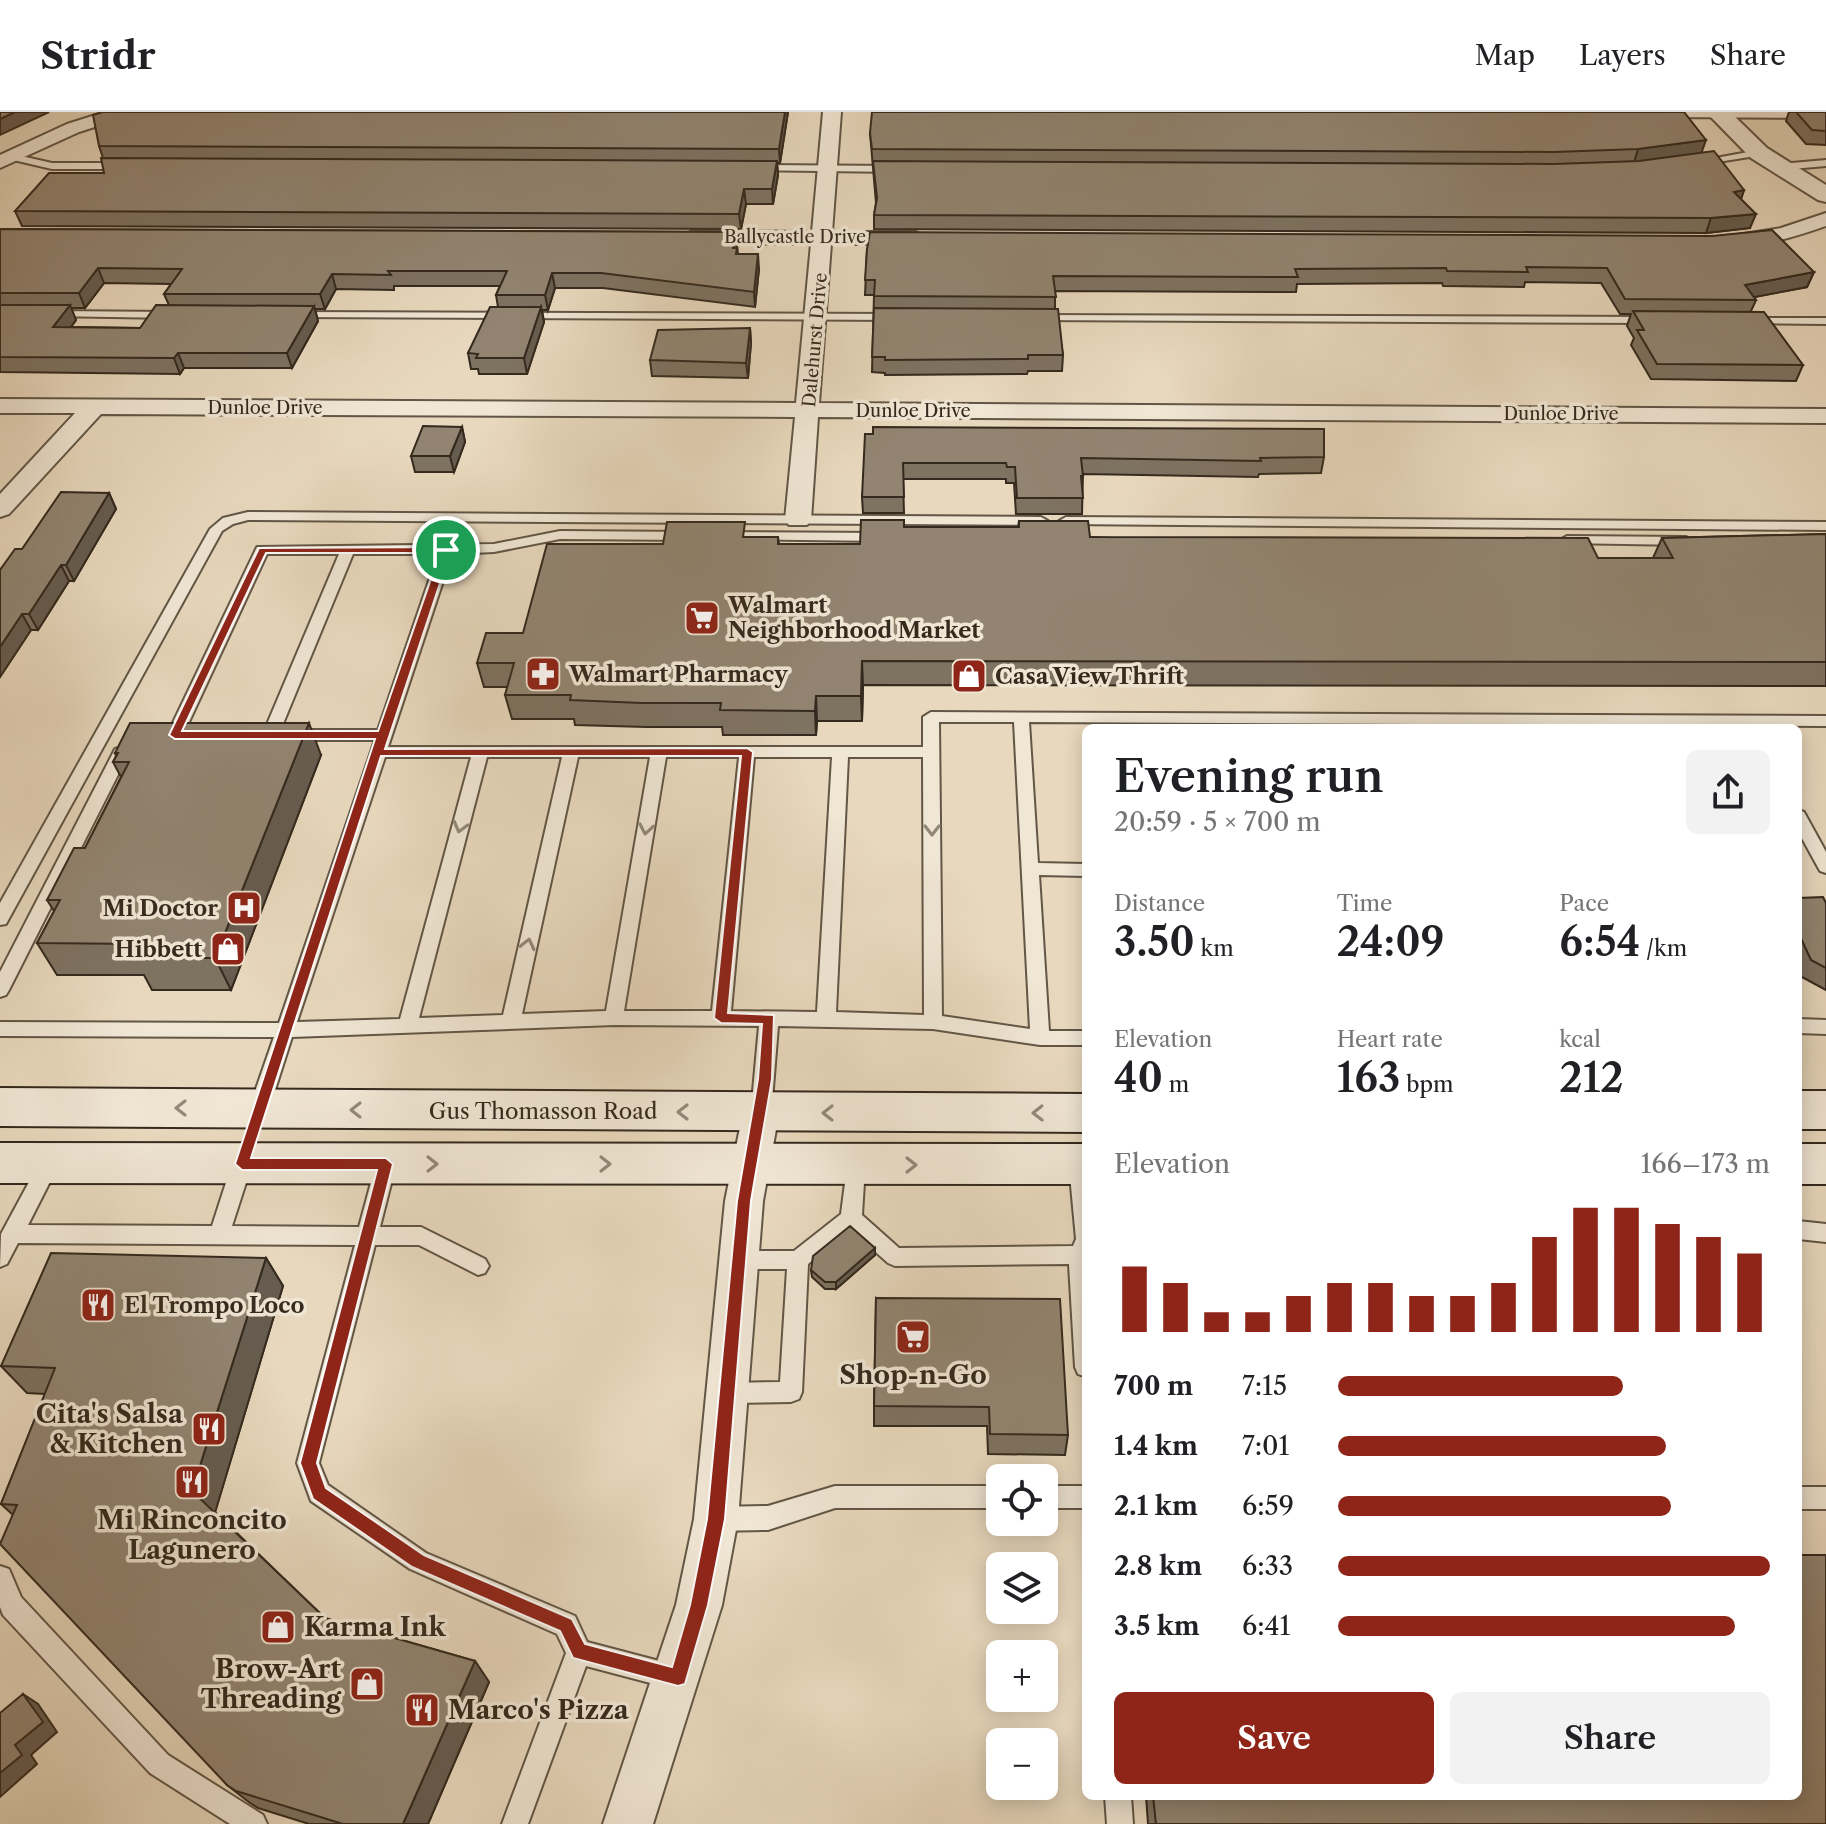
<!DOCTYPE html>
<meta charset="utf-8">
<style>
:root{--surface:#fff;--page:#f2f2f2;--text:#202124;--muted:#757577;--line:#e0e0e0;--accent:#8f2418}
body{margin:0;font-family:"Libre Caslon Text",serif;background:var(--page);color:var(--text);height:100vh;display:flex;flex-direction:column;font-size:30px;white-space:nowrap}
*{box-sizing:border-box;margin:0}
p{font-size:26px;color:var(--muted)}
.icon{flex:none;width:44px;height:44px;fill:none;stroke:currentColor;stroke-width:2;stroke-linecap:round;stroke-linejoin:round}
.map{position:relative;flex:1;overflow:hidden}
.panel{position:absolute;left:1082px;top:612px;width:720px;height:1076px;display:flex;flex-direction:column;background:var(--surface);border-radius:12px;box-shadow:0 4px 20px #0003}
.panel>*{flex:none}
.buttons{position:absolute;left:986px;top:1352px;display:grid;gap:16px}
.buttons a{display:grid;place-items:center;width:72px;height:72px;border-radius:12px;background:var(--surface);box-shadow:0 4px 20px #0003;font-size:40px}
.pin{position:absolute;display:grid;place-items:center;width:68px;height:68px;color:#fff;margin:-34px;border:4px solid #fff;border-radius:50%;box-shadow:0 2px 8px #0007}
.round{display:grid;place-items:center;flex:none;width:84px;height:84px;border-radius:12px;background:var(--page)}
.overview{display:flex;align-items:center;justify-content:space-between;height:136px;padding:0 32px}
h1{font-size:44px;font-weight:600;line-height:60px}
.metrics{display:grid;grid-template-columns:repeat(3,1fr);gap:12px;height:136px;padding:8px 32px}
.metrics div{display:grid;align-content:center}
.metrics b{font-size:40px;font-weight:600}
.metrics small{font-size:22px;font-weight:400}
.metrics p{font-size:22px}
.chart{height:224px;padding:16px 32px}
.chart p{display:flex;justify-content:space-between}
.chart svg{width:100%;height:144px;margin-top:8px;stroke:var(--accent);stroke-width:6}
.action{display:flex;gap:16px;margin-top:auto;padding:16px 32px}
.action a{flex:1;height:92px;border-radius:12px;background:var(--accent);color:#fff;font-size:32px;font-weight:600;line-height:92px;text-align:center}
.action a+a{background:var(--page);color:var(--text)}
ul{padding:0 32px;list-style:none;font-size:26px}
li{display:grid;grid-template-columns:128px 96px 1fr;align-items:center;height:60px}
li i{height:20px;border-radius:10px;background:var(--accent)}
header{display:flex;align-items:center;gap:48px;box-sizing:border-box;height:112px;padding:0 40px;background:var(--surface);border-bottom:2px solid var(--line)}
header strong{font-size:38px}
nav{display:flex;gap:44px;margin-inline-start:auto;font-size:28px}
.map>svg:first-child{display:block}
.lines{fill:none;stroke-linecap:round;stroke-linejoin:round}
.service-casing{stroke:#625646;stroke-width:4}
.minor-casing{stroke:#625646;stroke-width:4}
.tertiary-casing{stroke:#625646;stroke-width:4}
.secondary-casing{stroke:#352a1e;stroke-width:4}
.service{fill:#f0e6d4;fill-rule:evenodd}
.minor{fill:#f0e6d4;fill-rule:evenodd}
.tertiary{fill:#f0e6d4;fill-rule:evenodd}
.secondary{fill:#f0e6d4;fill-rule:evenodd}
.wall{fill:#7e7261;stroke:#352a1e;stroke-width:2;fill-rule:evenodd}
.shaded-wall{fill:#665c4f;stroke:#352a1e;stroke-width:2}
.building{fill:#928471;stroke:#352a1e;stroke-width:2}
.oneway{stroke:#928879}
.route{fill:#8f2418;stroke:#fff;stroke-width:2;fill-rule:evenodd}
.labels{text-anchor:middle;stroke-width:7;stroke-linejoin:round;paint-order:stroke}
.far-street-label{font-size:18px;fill:#352a1e;stroke:#f0e6d4}
.poi-label{font-size:22px;font-weight:bold;fill:#352a1e;stroke:#f0e6d4;text-anchor:start}
.street-label{font-size:22px;fill:#352a1e;stroke:#f0e6d4}
.near-poi-label{font-size:26px;font-weight:bold;fill:#352a1e;stroke:#f0e6d4}
</style>
<header>
<strong>Stridr</strong>
<nav><a>Map</a><a>Layers</a><a>Share</a></nav>
</header>
<div class="map">
<svg width="1826" height="1712" viewBox="0 0 1826 1712">
<rect width="100%" height="100%" fill="#e8d8bd"/>
<filter id="stains"><feTurbulence type="fractalNoise" baseFrequency=".0025" numOctaves="4"/><feColorMatrix values="0 0 0 0 .2 0 0 0 0 .09 0 0 0 0 .02 0 0 0 .5 -.17"/></filter>
<radialGradient id="worn" r=".72"><stop offset=".6" stop-color="#630" stop-opacity="0"/><stop offset="1" stop-color="#630" stop-opacity=".3"/></radialGradient>
<g class="lines">
<defs>
<path id="service" d="M1759 38 1762 39V43L1699 53 1694 50Z
M12 42 52 51H126L131 54 126 57H52L9 47V43Z
M1826 48V54L1780 58 1775 55 1780 52Z
M755 53 898 54 903 57 898 60 751 58 750 56Z
M51 199 173 200 179 203 173 206 47 204 45 202Z
M295 200 897 202 903 205 897 208 291 205 289 203Z
M1035 203 1653 205 1659 208 1653 211 1031 208V204Z
M1747 206H1826V212L1743 211 1741 209Z
M248 400 1041 405 1048 409 1041 413 248 408 233 412 222 419 6 812 0 813V791L210 417 223 406Z
M1066 405 1826 410V418L1061 412 1059 409Z
M560 419 690 420 697 424 690 428 560 427 494 440 452 442 388 635H923V605L931 600 1826 604V614L1029 610 1038 751 1086 752V764L1039 763 1049 919H1086V933H1040L933 917 778 914 771 1001 768 1007 761 1009 754 1007 751 1001 759 914 614 913 292 925 269 997 266 1003 259 1005 252 1003 249 997 274 925 0 924V910L279 911 375 628H289L281 623 289 618H378L438 442H353L278 624 270 629 262 624 339 442H267L183 623 181 627H169L167 623 257 435 494 432ZM939 610H1014L1030 917 942 904ZM385 645H471L400 907 297 910ZM487 645H562L503 903 419 906ZM578 645H650L606 899 522 902ZM666 645H739L712 899H624ZM754 645H832L817 900 731 899ZM848 645H923L924 903 836 900Z
M723 420 882 421 889 425 882 429 718 427 716 424Z
M1567 424 1686 425 1693 429 1686 433 1562 431 1560 428Z
M130 633 138 638 127 645 9 878 6 883 0 885V860L113 641 115 637Z
M1798 698 1804 700 1826 740V761L1820 759 1798 719Z
M1798 907 1826 908V922L1798 921Z
M49 1044 56 1046 59 1052 28 1113 212 1114 232 1052 235 1046 242 1044 249 1046 252 1052 232 1114 359 1115 376 1052 379 1046 386 1044 393 1046 396 1052 380 1115H421L485 1147 489 1154 485 1161 478 1163 419 1133H375L319 1351 328 1373 426 1441 575 1504 587 1530 686 1556 690 1565 686 1574 677 1578 586 1554 528 1712H502L566 1541 557 1522 410 1457 311 1389 297 1351 355 1133 18 1131 7 1152 0 1155 1 1122 42 1046Z
M1079 1044 1086 1046V1265L1078 1262 1075 1255 1069 1152 895 1154 888 1151 851 1118 808 1152 802 1280 799 1287 791 1290 728 1291 720 1288 717 1281 720 1274 728 1271 780 1270 787 1157H738L731 1155 728 1148 731 1141 738 1139H794L841 1102 848 1048 855 1046 862 1048 865 1054 862 1103 899 1136 1073 1134 1076 1127 1069 1052 1072 1046Z
M1798 1109 1826 1112V1130L1798 1127Z
M835 1374H1000V1396H835L768 1418 716 1419 708 1415 704 1407 708 1399 716 1395 768 1394Z
M1044 1374H1086V1396H1044Z
M1798 1375H1826V1397H1798Z
M0 1454 9 1457 21 1485 168 1643 263 1703 267 1712H230L150 1661 3 1503 0 1495Z
M1105 1684H1131L1133 1712H1107Z"/>
<path id="minor" d="M105 0H132L129 4 79 20 0 56V43L67 12Z
M823 0H841L832 120H916L926 126 916 132H831L819 291 1826 297V311L818 305 811 408 807 413H789L785 408 795 305 101 302 9 402 0 405V382L75 301H0V287L796 291 811 132 692 131 682 125 692 119 812 120Z
M1652 0H1826V6L1661 5Z
M1826 101V114C1806 121 1737 145 1722 129L1725 125 1781 116Z
M761 986 774 990 779 1001 763 1089 738 1407 722 1493 653 1712H603L676 1493 694 1407 725 1089 743 1001 748 990Z"/>
<path id="tertiary" d="M1706 0H1730L1767 36 1826 73V90L1818 88 1751 46Z"/>
<path id="secondary" d="M0 976 1086 982V1020L0 1014Z
M1798 979H1826V1017H1798Z
M0 1031 1086 1032V1072L0 1071Z
M1798 1032H1826V1072H1798Z"/>
</defs>
<use href="#service" class="service-casing"/>
<use href="#minor" class="minor-casing"/>
<use href="#tertiary" class="tertiary-casing"/>
<use href="#secondary" class="secondary-casing"/>
<use href="#service" class="service"/>
<use href="#minor" class="minor"/>
<use href="#tertiary" class="tertiary"/>
<use href="#secondary" class="secondary"/>
</g>
<path class="wall" d="M103 0H788L780 51H777L778 63 773 92H746L741 117 22 114 15 99 104 61 103 46 99 34Z
M1684 0 1701 41 1744 78 1741 87 1750 116 1706 121 874 117V103L876 91 870 21Z
M1789 0H1826V33L1806 32 1786 9Z
M0 117 736 120 738 142 759 157 755 195 603 176H555L548 198H542L544 210 527 262H479L478 257H471L468 241 498 195 496 183 500 174H394V178L336 177 325 197H315L318 209 292 256H184L180 262 0 260ZM104 171 171 172 164 182 169 193 140 216 71 215 76 208 71 196H85Z
M867 137 1814 160 1807 175 1754 185 1756 188 1751 199 1803 253 1796 269 1651 267 1631 233 1634 226 1627 214 1631 202H1620L1601 171 1525 170 1524 175 1443 174 1442 171 1297 172 1296 180 1055 179V197L1063 243 1062 259H1028L1027 262 885 263V261L872 260 874 183H865Z
M750 216 751 231 748 266 652 264 650 248Z
M462 315 465 330 454 360H415L411 344Z
M873 322 1324 345 1321 361 1259 362 1258 365 1083 362 1082 402H1016L1014 371H1006V367H903L904 401H863L862 385Z
M109 381 116 397 74 469H69L38 518H31L0 565V458L22 437Z
M1019 409 1090 425 1598 446H1653L1662 426 1826 422V574L863 573 862 609H817L816 623H723L722 615H646L575 613 574 607H512L505 583 508 575H484L477 551 663 432 747 425H778L779 432H860L904 415H1018Z
M115 641 321 643 231 878H152L144 863H57L37 831 54 799 47 788 85 736 121 665 113 650 116 644Z
M1798 786 1826 791V878L1800 864 1798 859Z
M875 1143 836 1177H825L812 1165 811 1158Z
M266 1146 283 1174 215 1400 325 1506 475 1549 489 1570 428 1712H309L258 1696 250 1691 227 1673 13 1403 1 1392 45 1282 27 1281 1 1254Z
M876 1186 1068 1323 1065 1343 988 1342 987 1314H874V1294Z
M1146 1684H1798L1826 1712H1148Z"/>
<path class="shaded-wall" d="M15 0H49L0 23V7Z
M785 0H788L780 51 779 37Z
M1706 28 1701 42 1634 51 1638 37Z
M777 49 778 63 773 92 772 77Z
M744 77 746 92 741 117 739 102Z
M1744 78 1739 93 1734 80Z
M1756 102 1750 116 1706 121 1711 106Z
M736 120 737 135 734 151 733 136Z
M758 142 759 157 755 195 754 180Z
M98 156 104 171 85 196 79 181Z
M1814 160 1807 175 1739 188 1745 173Z
M552 161 555 176 548 198 545 183Z
M332 162 336 177 325 197 320 182Z
M70 193 76 208 59 230 53 215Z
M314 194 318 209 292 256 287 241Z
M541 195 544 210 527 262 524 246Z
M750 216 751 231 748 266 746 251Z
M178 241 184 256 180 262 174 246Z
M462 315 465 330 454 360 450 344Z
M109 381 116 397 74 469 66 453Z
M61 453 69 469 38 518 29 502Z
M22 502 31 518 0 565V535Z
M862 549 863 573 862 609 861 584Z
M816 584 817 609 816 623 815 599Z
M309 611 321 643 231 878 215 846Z
M875 1136V1143L836 1177V1170Z
M266 1146 283 1174 214 1404 192 1379Z
M475 1549 489 1570 428 1712H403Z
M23 1582 38 1592 57 1620 31 1643 37 1652 0 1685V1661L15 1633Z"/>
<path class="building" d="M0 0H15L0 7Z
M103 0H785L779 37 99 34 93 3Z
M872 0H1684L1706 28 1638 37 1554 40 872 37 870 21Z
M1796 0H1826V19L1812 18Z
M1714 39 1744 78 1734 80 1756 102 1711 106 874 103 877 86 873 49 1554 52 1639 49Z
M101 46 777 49 772 77H744L739 102 15 99 49 61H104Z
M0 117 736 120 733 136H737L736 142H758L754 180 601 161H552L545 183H496L507 159H388L391 163 332 162 320 182H164L182 157 98 156 79 181H0Z
M1772 118 1814 160 1745 173 1756 188 1625 187 1607 156 1526 155 1528 160 1447 159 1446 156 1295 157 1298 165 1053 164 1056 185 874 184 875 168H865L867 137 870 120 1712 124Z
M0 193H70L53 215 140 216 156 193 314 194 287 241H178L174 246 0 245Z
M490 195H541L524 246H476L478 242 468 241Z
M874 196 1058 197 1063 243H1028V247L885 248V245H872Z
M1633 199 1764 200 1803 253 1657 252 1637 218H1644Z
M750 216 746 251 650 248 658 218Z
M423 314 462 315 450 344H411Z
M873 315 1324 317V345L1260 346 1261 349 1081 346 1083 364H1081L1083 386H1017L1015 355H1007L1006 351H903L904 385H862L865 322H873Z
M61 380 109 381 66 453H61L29 502H22L0 535V458L15 437H22Z
M861 408H904V415H1019V409H1088L1090 425 1588 426 1598 446H1673L1662 426 1826 422V550L862 549 861 584H816L815 599 720 598 721 591H642L570 588 571 583H505L514 551H477L486 521H523L547 432H663L667 410H745L743 425H778V432H860Z
M130 611H309L215 846H134L140 832 37 831 60 788H47L74 736H85L129 650H113L118 641H115Z
M1823 785 1826 791V856L1811 848 1798 820V786Z
M850 1114 875 1136 836 1170H825L811 1158 813 1144Z
M51 1141 266 1146 192 1379 325 1506 475 1549 403 1712H343L236 1679 227 1673 0 1432 17 1393 1 1392 55 1256 1 1254Z
M876 1186 1060 1187 1068 1323 990 1322 989 1295 874 1294Z
M1798 1443H1826V1712H1156L1153 1684H1798Z
M23 1582 43 1610 15 1633 22 1643 0 1661V1601Z"/>
<defs><path id="oneway-chevron" d="M-2-3.5L2.5 0L-2 3.5" fill="none" stroke-width="1.6" stroke-linecap="round" stroke-linejoin="round" transform="scale(2)"/></defs>
<g class="oneway">
<use href="#oneway-chevron" transform="translate(460 715) rotate(105)"/>
<use href="#oneway-chevron" transform="translate(646 717) rotate(100)"/>
<use href="#oneway-chevron" transform="translate(932 718) rotate(90)"/>
<use href="#oneway-chevron" transform="translate(528 832) rotate(-77)"/>
<use href="#oneway-chevron" transform="translate(181 996) rotate(-180)"/>
<use href="#oneway-chevron" transform="translate(356 998) rotate(-180)"/>
<use href="#oneway-chevron" transform="translate(683 1000) rotate(-180)"/>
<use href="#oneway-chevron" transform="translate(828 1001) rotate(-180)"/>
<use href="#oneway-chevron" transform="translate(1038 1001) rotate(179)"/>
<use href="#oneway-chevron" transform="translate(432 1052)"/>
<use href="#oneway-chevron" transform="translate(605 1052)"/>
<use href="#oneway-chevron" transform="translate(911 1053)"/>
</g>
<path class="route" d="M446 435 451 438 385 637 747 636 753 640 728 901 774 903 772 967 751 1089 725 1407 708 1493 687 1565 685 1572 678 1574 573 1546 560 1519 412 1455 313 1387 300 1351 377 1058H242L235 1052 375 627H175L169 623 259 436ZM266 441H440L378 619H182ZM381 644H741L714 906 721 911 762 912 758 967 737 1089 707 1407 690 1493 672 1555 585 1532 572 1507 424 1443 326 1376 317 1351 393 1052 386 1046H251Z"/>
<defs>
<symbol id="supermarket-square" viewBox="-11 -11 22 22"><rect x="-9" y="-9" width="18" height="18" rx="4" fill="#8f2418" stroke="#f0e6d4"/><path d="M-6-5.5h2.5l.6 2H6L4.5 2H-2.5L-4.4-4H-6ZM-1.5 3.2a1.3 1.3 0 1 0 .1 0ZM3 3.2a1.3 1.3 0 1 0 .1 0Z" fill="#fff"/></symbol>
<symbol id="pharmacy-square" viewBox="-11 -11 22 22"><rect x="-9" y="-9" width="18" height="18" rx="4" fill="#8f2418" stroke="#f0e6d4"/><path d="M-2-6h4v4h4v4h-4v4h-4v-4h-4v-4h4Z" fill="#fff"/></symbol>
<symbol id="shop-square" viewBox="-11 -11 22 22"><rect x="-9" y="-9" width="18" height="18" rx="4" fill="#8f2418" stroke="#f0e6d4"/><path d="M-5-2.5h2.3a2.7 3.5 0 0 1 5.4 0H5L5.5 6h-11ZM-1.5-2.5h3a1.5 2.3 0 0 0-3 0Z" fill="#fff"/></symbol>
<symbol id="hospital-square" viewBox="-11 -11 22 22"><rect x="-9" y="-9" width="18" height="18" rx="4" fill="#8f2418" stroke="#f0e6d4"/><path d="M-5-5h3v3.5h4V-5h3V5h-3V1.5h-4V5h-3Z" fill="#fff"/></symbol>
<symbol id="restaurant-square" viewBox="-11 -11 22 22"><rect x="-9" y="-9" width="18" height="18" rx="4" fill="#8f2418" stroke="#f0e6d4"/><path d="M-5-6h1v4h1v-4h1v4h1v-4h1v5L-1.5 .5V6h-2V.5L-5-1ZM5-6V6H3V1.5H1.5Q1.5-4 5-6Z" fill="#fff"/></symbol>
</defs>
<g fill-rule="evenodd">
<use href="#supermarket-square" x="682" y="486" width="40" height="40"/>
<use href="#pharmacy-square" x="523" y="542" width="40" height="40"/>
<use href="#shop-square" x="949" y="544" width="40" height="40"/>
<use href="#hospital-square" x="224" y="776" width="40" height="40"/>
<use href="#shop-square" x="208" y="817" width="40" height="40"/>
<use href="#restaurant-square" x="78" y="1173" width="40" height="40"/>
<use href="#supermarket-square" x="893" y="1205" width="40" height="40"/>
<use href="#restaurant-square" x="189" y="1297" width="40" height="40"/>
<use href="#restaurant-square" x="172" y="1350" width="40" height="40"/>
<use href="#shop-square" x="258" y="1495" width="40" height="40"/>
<use href="#shop-square" x="347" y="1552" width="40" height="40"/>
<use href="#restaurant-square" x="402" y="1578" width="40" height="40"/>
</g>
<g class="labels">
<g class="far-street-label">
<text x="795" y="131">Ballycastle Drive</text>
<text transform="translate(815 228) rotate(-85)" y="6">Dalehurst Drive</text>
<text x="265" y="302">Dunloe Drive</text>
<text x="913" y="305">Dunloe Drive</text>
<text x="1561" y="308">Dunloe Drive</text>
</g>
<g class="poi-label">
<text x="728" y="501">Walmart<tspan x="728" dy="25">Neighborhood Market</tspan></text>
<text x="569" y="570">Walmart Pharmacy</text>
<text x="995" y="572">Casa View Thrift</text>
<text x="218" y="804" text-anchor="end">Mi Doctor</text>
<text x="202" y="845" text-anchor="end">Hibbett</text>
<text x="124" y="1201">El Trompo Loco</text>
</g>
<g class="street-label">
<text x="543" y="1007">Gus Thomasson Road</text>
</g>
<g class="near-poi-label">
<text x="913" y="1272">Shop-n-Go</text>
<text x="183" y="1311" text-anchor="end">Cita's Salsa<tspan x="183" dy="30">&amp; Kitchen</tspan></text>
<text x="192" y="1417">Mi Rinconcito<tspan x="192" dy="30">Lagunero</tspan></text>
<text x="304" y="1524" text-anchor="start">Karma Ink</text>
<text x="341" y="1566" text-anchor="end">Brow-Art<tspan x="341" dy="30">Threading</tspan></text>
<text x="448" y="1607" text-anchor="start">Marco's Pizza</text>
</g>
</g>
<rect width="100%" height="100%" filter="url(#stains)"/>
<rect width="100%" height="100%" fill="url(#worn)"/>
</svg>
<div class="buttons">
<a><svg class="icon" aria-label="locate" viewBox="0 0 24 24"><circle cx="12" cy="12" r="6"/><path d="M12 2v4M12 18v4M2 12h4M18 12h4"/></svg></a>
<a><svg class="icon" aria-label="layers" viewBox="0 0 24 24"><path d="M12 4l9 5-9 5-9-5zM3 14l9 5 9-5"/></svg></a>
<a>+</a>
<a>−</a>
</div>
<div class="pin" style="left:446px;top:438px;background:#1e9e55"><svg class="icon" aria-label="arrive" viewBox="0 0 24 24"><path d="M6 21V4h12l-3 4 3 4H6"/></svg></div>
<section class="panel">
<div class="overview"><div><h1>Evening run</h1><p>20:59 · 5 × 700 m</p></div><a class="round"><svg class="icon" aria-label="share" viewBox="0 0 24 24"><path d="M12 15V3M7 8l5-5 5 5M5 13v7h14v-7"/></svg></a></div>
<div class="metrics">
<div><p>Distance</p><b>3.50<small> km</small></b></div>
<div><p>Time</p><b>24:09</b></div>
<div><p>Pace</p><b>6:54<small> /km</small></b></div>
</div>
<div class="metrics">
<div><p>Elevation</p><b>40<small> m</small></b></div>
<div><p>Heart rate</p><b>163<small> bpm</small></b></div>
<div><p>kcal</p><b>212</b></div>
</div>
<div class="chart"><p><span>Elevation</span>166–173 m</p>
<svg viewBox="0 0 160 44" preserveAspectRatio="none"><path d="M5 44V24M15 44V29M25 44V38M35 44V38M45 44V33M55 44V29M65 44V29M75 44V33M85 44V33M95 44V29M105 44V15M115 44V6M125 44V6M135 44V11M145 44V15M155 44V20"/></svg>
</div>
<ul>
<li><b>700 m</b>7:15<i style="width:66%"></i></li>
<li><b>1.4 km</b>7:01<i style="width:76%"></i></li>
<li><b>2.1 km</b>6:59<i style="width:77%"></i></li>
<li><b>2.8 km</b>6:33<i style="width:100%"></i></li>
<li><b>3.5 km</b>6:41<i style="width:92%"></i></li>
</ul>
<div class="action"><a>Save</a><a>Share</a></div>
</section>
</div>
